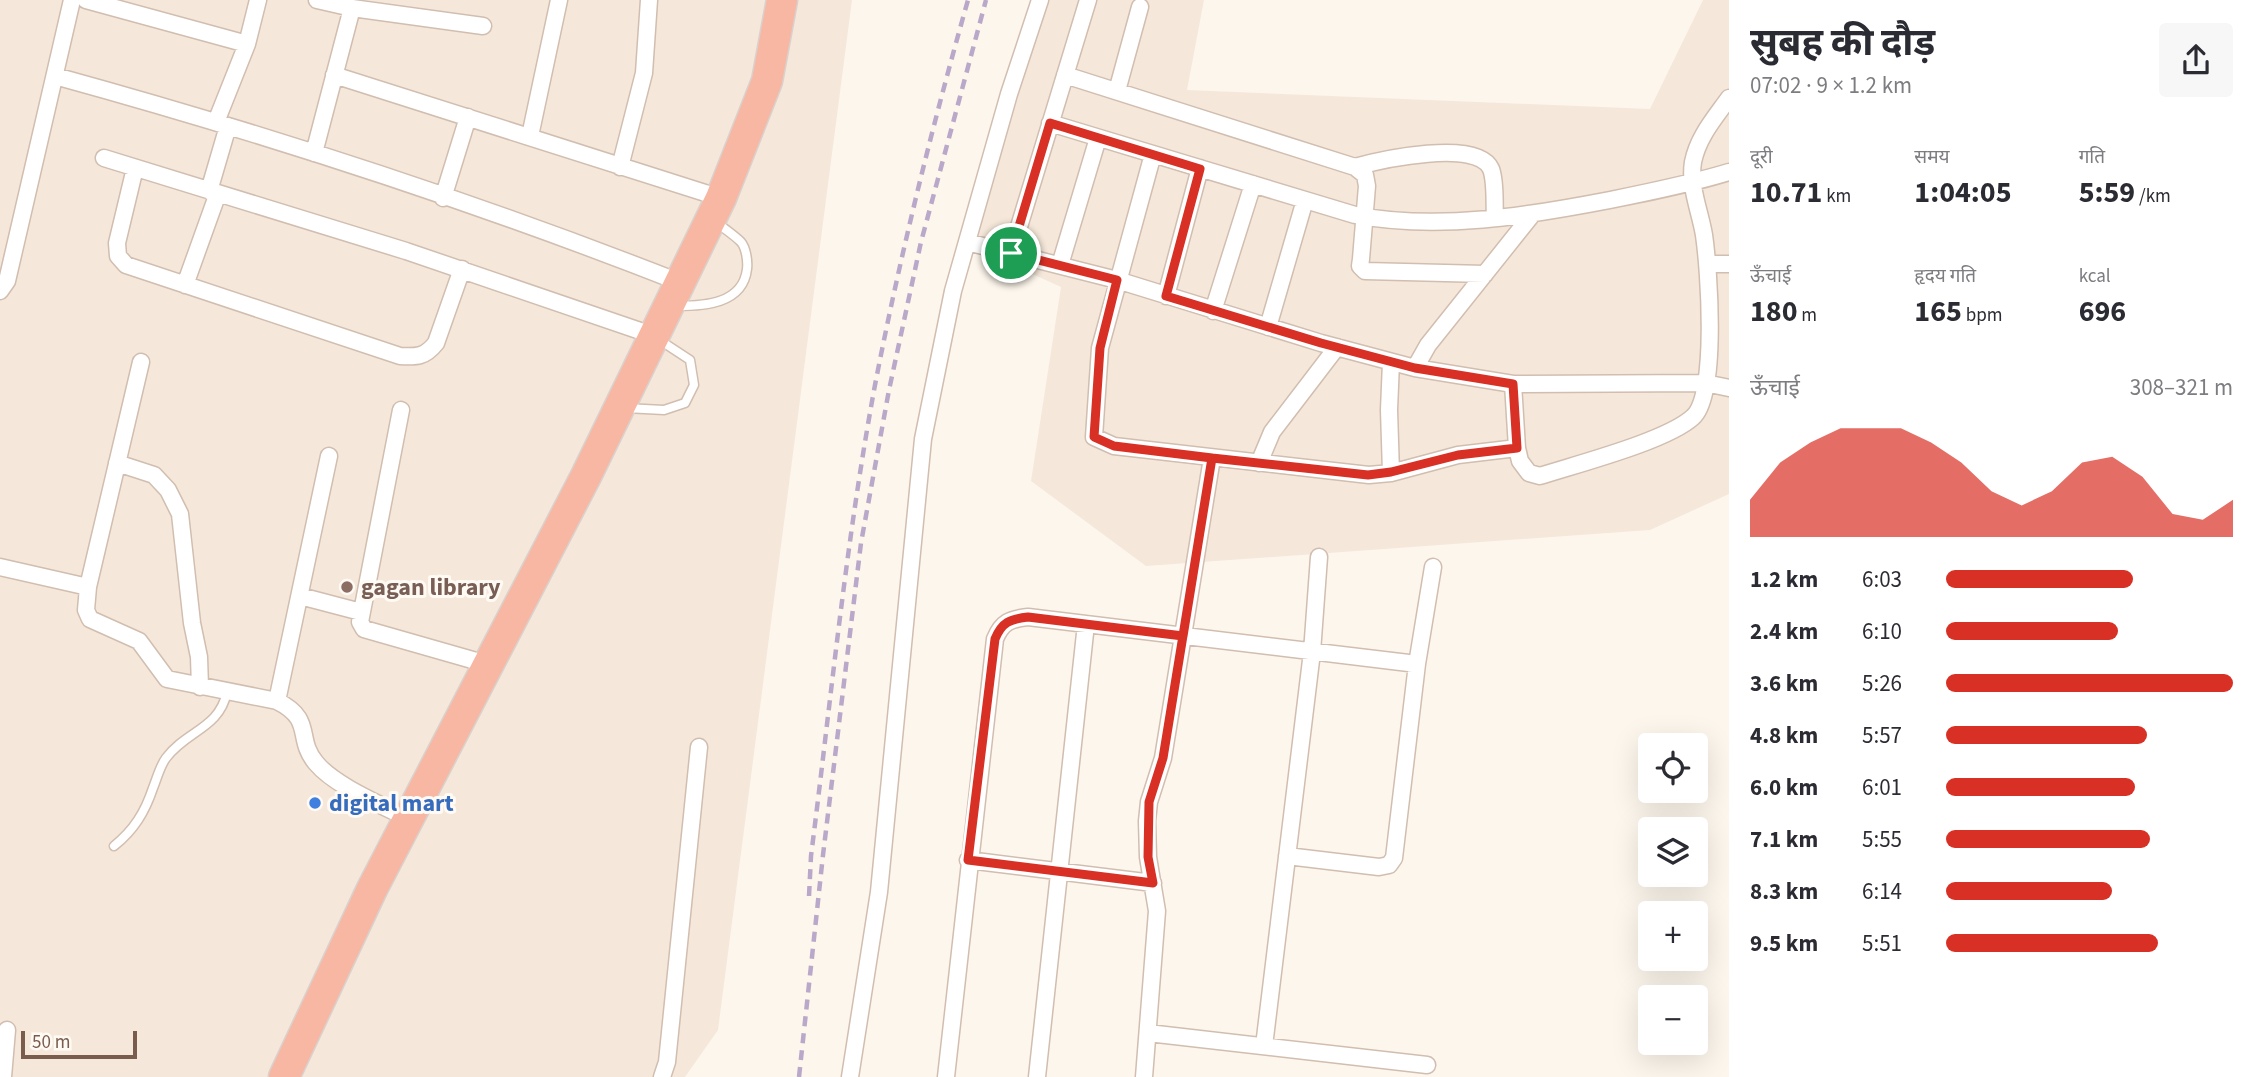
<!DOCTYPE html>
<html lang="hi">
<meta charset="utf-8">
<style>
:root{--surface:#fff;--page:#f7f7f7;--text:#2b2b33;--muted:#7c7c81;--accent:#d93025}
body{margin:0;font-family:"Source Sans 3","Noto Sans Devanagari",sans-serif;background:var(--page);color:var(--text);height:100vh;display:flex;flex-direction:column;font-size:26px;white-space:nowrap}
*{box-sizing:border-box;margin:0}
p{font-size:23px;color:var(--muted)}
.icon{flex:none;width:38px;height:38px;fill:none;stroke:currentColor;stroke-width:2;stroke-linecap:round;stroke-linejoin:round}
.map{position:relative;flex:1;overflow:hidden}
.panel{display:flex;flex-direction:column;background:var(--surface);width:525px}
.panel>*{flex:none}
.fabs{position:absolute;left:1638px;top:733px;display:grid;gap:14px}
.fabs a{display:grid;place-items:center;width:70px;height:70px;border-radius:7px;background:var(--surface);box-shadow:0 7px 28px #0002;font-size:35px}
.scale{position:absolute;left:21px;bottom:18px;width:116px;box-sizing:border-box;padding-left:7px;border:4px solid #7a5c4d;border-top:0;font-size:19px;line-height:24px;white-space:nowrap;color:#7a5c4d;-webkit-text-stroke:5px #fffaf3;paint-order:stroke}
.pin{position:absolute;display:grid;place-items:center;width:60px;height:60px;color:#fff;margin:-30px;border:4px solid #fff;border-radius:50%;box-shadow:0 2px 7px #0007}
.round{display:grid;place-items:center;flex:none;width:74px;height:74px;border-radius:7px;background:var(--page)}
.summary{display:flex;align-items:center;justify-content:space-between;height:119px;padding:0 21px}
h1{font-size:38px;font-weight:700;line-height:52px}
.figures{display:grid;grid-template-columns:repeat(3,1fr);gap:10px;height:119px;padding:7px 21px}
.figures div{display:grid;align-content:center}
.figures b{font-size:30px;font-weight:700}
.figures small{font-size:19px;font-weight:400}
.figures p{font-size:19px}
.chart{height:196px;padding:14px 21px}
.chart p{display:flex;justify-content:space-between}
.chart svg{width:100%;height:126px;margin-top:7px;fill:var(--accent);opacity:.7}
ul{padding:0 21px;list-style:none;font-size:23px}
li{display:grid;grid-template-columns:112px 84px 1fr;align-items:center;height:52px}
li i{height:18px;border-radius:9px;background:var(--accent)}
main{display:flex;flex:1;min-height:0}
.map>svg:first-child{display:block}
.residential{fill:#f5e8da}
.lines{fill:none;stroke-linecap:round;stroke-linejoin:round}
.lane-casing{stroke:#d1beb0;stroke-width:11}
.street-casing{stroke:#d1beb0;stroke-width:19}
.highway-casing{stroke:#dad1cd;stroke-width:33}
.lane{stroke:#fff;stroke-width:8}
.street{stroke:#fff;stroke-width:16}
.highway{stroke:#f7b7a3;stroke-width:30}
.rail{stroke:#b9a8c9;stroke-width:4.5;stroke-dasharray:10 7;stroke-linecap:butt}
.route-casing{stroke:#fff;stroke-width:14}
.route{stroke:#d93025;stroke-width:9}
.education-dot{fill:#8d6e63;stroke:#fffaf3;stroke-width:2.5}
.shop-dot{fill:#3f7fe0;stroke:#fffaf3;stroke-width:2.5}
.labels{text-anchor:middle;stroke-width:6;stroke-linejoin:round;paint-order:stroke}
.education-label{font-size:24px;font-weight:bold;fill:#785e54;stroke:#fffaf3;text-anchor:start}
.shop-label{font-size:24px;font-weight:bold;fill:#366cbe;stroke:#fffaf3;text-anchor:start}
</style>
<main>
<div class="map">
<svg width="1729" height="1077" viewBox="0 0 1729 1077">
<rect width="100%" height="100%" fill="#fdf6ec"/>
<path class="residential" d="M0 0H852L718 1030 685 1077H0Z
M1034 0H1204L1187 90 1650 109 1703 0H1729V494L1650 530 1146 566 1031 481 1061 287 960 241Z"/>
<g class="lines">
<defs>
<path id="lane" d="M677 306C704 306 743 304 747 269 748 261 746 248 741 242 733 234 723 228 715 221
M625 408 664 410 685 403 694 385 690 360 658 339
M114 846C134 830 145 812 153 788 157 778 160 766 166 758 187 730 219 729 227 692"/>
<path id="street" d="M86 0 247 44
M317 0 352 8 483 26
M334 75 721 198
M1065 75 1355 167 1365 175 1367 186 1361 259 1360 266 1365 271 1485 274
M55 76C266 134 475 202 679 282
M1117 91 1140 7
M216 122 247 44 258 0
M1050 123 1355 215C1438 231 1527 216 1610 200 1650 192 1690 184 1729 172
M530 136 559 0
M314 153 352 8
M1153 154 1100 348 1094 437 1114 446 1369 475 1391 473 1458 455 1517 448
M104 158 406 251 652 335
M620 167 644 73 649 0
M1355 167C1380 160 1478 138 1491 169 1496 182 1494 203 1495 218
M135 168 117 243 118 256 126 265 400 356C417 357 425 357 436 343L462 269
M209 191 228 126
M443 198 468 117
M967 242 1117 280 1321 343 1415 368 1513 384 1705 383 1729 388
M1011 253 1088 0
M1708 264H1729
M1060 265 1098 138
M185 285 218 193
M0 291 7 281 72 0
M1166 296 1200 168
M1213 311 1253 184
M1268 327 1305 200
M141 362 88 587 86 610 90 619 139 641 167 679 277 701C315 720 295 738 316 763 335 786 382 805 409 819
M1391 362 1389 410 1391 473
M1415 368 1428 345 1531 216
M1513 384 1517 448 1520 461 1529 473 1540 476C1577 464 1667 441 1693 417 1718 395 1709 269 1704 235 1700 211 1689 187 1693 162 1698 137 1714 119 1729 98
M401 410 360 622 364 629 490 665
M117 463 154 475 168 490 180 514 192 623 199 657 200 687
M1259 463 1272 432 1337 347
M0 567 88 587
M300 596 361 612
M277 701 329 456
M1287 856 1379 867 1389 865 1394 858 1417 664 1433 567
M968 860 1153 883
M1148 1033 1427 1065
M1264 1046 1312 652 1319 557
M3 1077 7 1030
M662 1077 667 1062 699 747
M850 1077 879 892 923 439 953 291 1009 94 1040 0
M946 1077 995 639C1002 622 1010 619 1028 617L1417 664
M1037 1077 1086 624
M1144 1077 1157 911 1148 857 1147 821 1149 802 1163 758 1212 458"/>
<path id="highway" d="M284 1077 372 889 586 476 721 198 767 81 782 0"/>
</defs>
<use href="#lane" class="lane-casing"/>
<use href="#street" class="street-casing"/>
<use href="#highway" class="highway-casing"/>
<use href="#lane" class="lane"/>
<use href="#street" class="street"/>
<use href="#highway" class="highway"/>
<path class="rail" d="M809 896 811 856C831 699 846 541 875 385 900 256 932 127 968 0
M799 1077 823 855 861 543 889 390 921 242 986 0"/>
</g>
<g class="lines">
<defs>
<path id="route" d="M1011 253 1117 280 1100 348 1094 437 1114 446 1212 458 1183 636 1028 617C1010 619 1002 622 995 639L968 860 1153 883 1148 857 1149 802 1163 758 1212 458 1368 475 1391 472 1458 455 1517 448 1513 384 1415 368 1321 343 1166 296 1200 169 1050 123 1011 253"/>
</defs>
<use href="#route" class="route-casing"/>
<use href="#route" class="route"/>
</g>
<circle class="education-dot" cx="347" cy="587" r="7"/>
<circle class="shop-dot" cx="315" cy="803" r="7"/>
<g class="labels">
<g class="education-label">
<text x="361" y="595">gagan library</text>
</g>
<g class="shop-label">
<text x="329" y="811">digital mart</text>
</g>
</g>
</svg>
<div class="fabs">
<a><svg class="icon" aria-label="locate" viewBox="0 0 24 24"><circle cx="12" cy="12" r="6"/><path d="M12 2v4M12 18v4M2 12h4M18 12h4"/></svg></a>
<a><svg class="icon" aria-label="layers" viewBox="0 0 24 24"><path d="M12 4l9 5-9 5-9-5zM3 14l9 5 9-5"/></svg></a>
<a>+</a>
<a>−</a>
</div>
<div class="scale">50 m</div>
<div class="pin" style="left:1011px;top:253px;background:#1e9e55"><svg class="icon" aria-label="arrive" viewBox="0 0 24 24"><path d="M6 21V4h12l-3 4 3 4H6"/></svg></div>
</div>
<section class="panel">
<div class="summary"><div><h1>सुबह की दौड़</h1><p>07:02 · 9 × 1.2 km</p></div><a class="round"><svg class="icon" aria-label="share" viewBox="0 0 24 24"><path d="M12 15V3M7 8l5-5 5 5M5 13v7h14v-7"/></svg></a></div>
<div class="figures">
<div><p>दूरी</p><b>10.71<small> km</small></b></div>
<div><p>समय</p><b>1:04:05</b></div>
<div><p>गति</p><b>5:59<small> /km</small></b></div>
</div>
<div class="figures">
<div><p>ऊँचाई</p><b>180<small> m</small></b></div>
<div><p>हृदय गति</p><b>165<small> bpm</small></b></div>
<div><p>kcal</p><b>696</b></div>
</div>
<div class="chart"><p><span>ऊँचाई</span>308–321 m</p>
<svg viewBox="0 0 160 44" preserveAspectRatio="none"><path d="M0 44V31L10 18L20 11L30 6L40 6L50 6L60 11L70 18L80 28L90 33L100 28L110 18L120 16L130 23L140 36L150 38L160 31V44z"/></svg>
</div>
<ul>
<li><b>1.2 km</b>6:03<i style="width:65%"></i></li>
<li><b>2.4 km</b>6:10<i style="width:60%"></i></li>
<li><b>3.6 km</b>5:26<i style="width:100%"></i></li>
<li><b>4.8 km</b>5:57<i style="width:70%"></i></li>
<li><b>6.0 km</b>6:01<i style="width:66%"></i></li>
<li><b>7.1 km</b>5:55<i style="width:71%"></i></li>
<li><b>8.3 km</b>6:14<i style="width:58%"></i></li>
<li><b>9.5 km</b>5:51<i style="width:74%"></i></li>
</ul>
</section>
</main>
